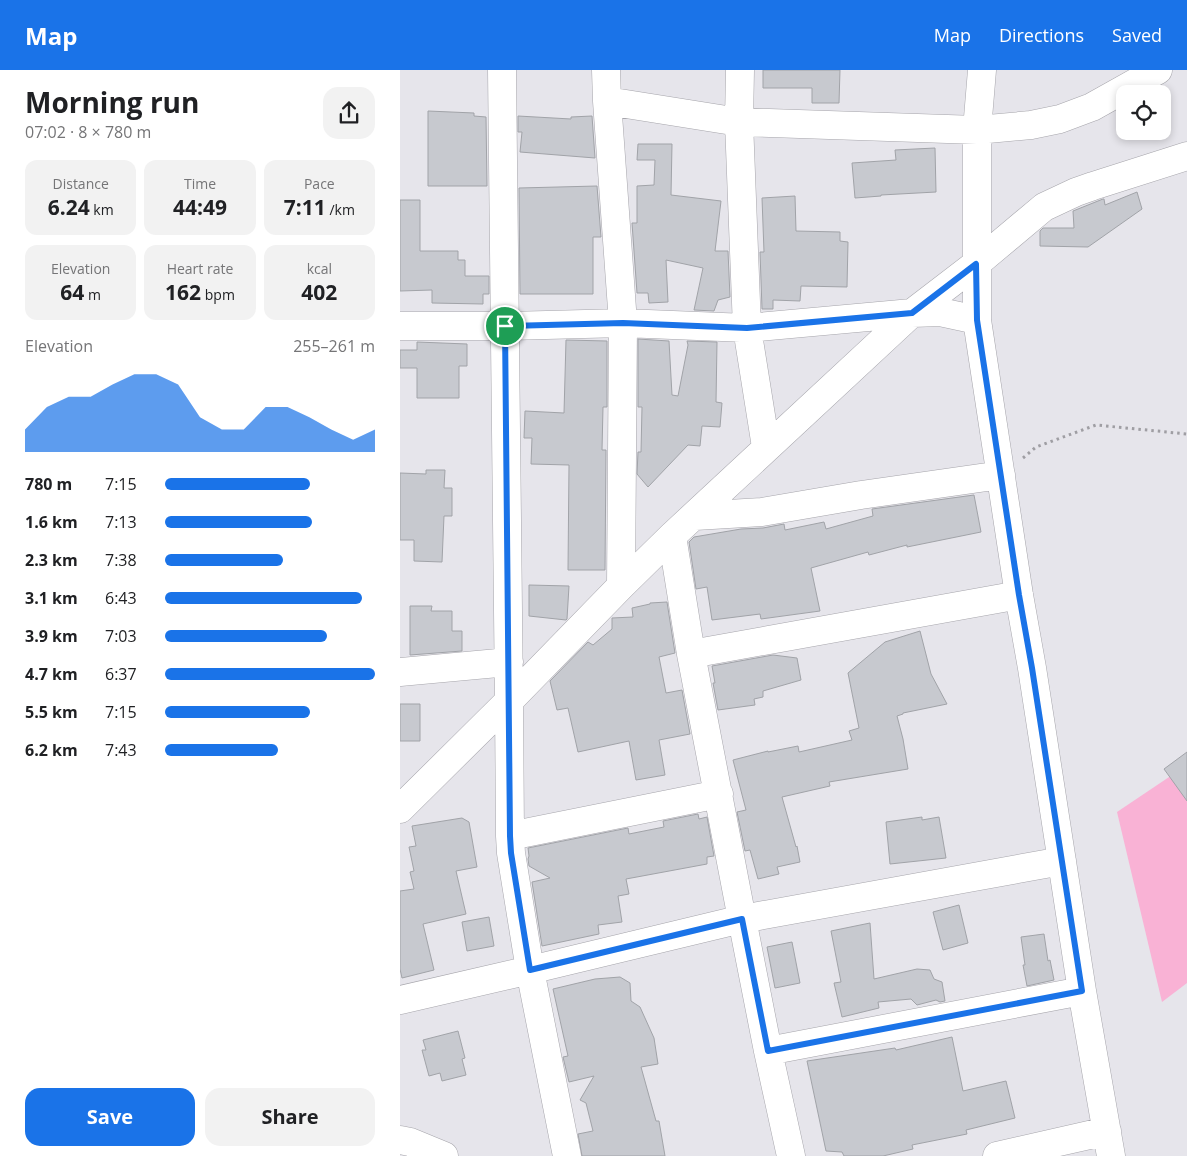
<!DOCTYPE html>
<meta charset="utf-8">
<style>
:root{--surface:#fff;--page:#f2f2f2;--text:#202124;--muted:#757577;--accent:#1a73e8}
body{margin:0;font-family:"Open Sans",sans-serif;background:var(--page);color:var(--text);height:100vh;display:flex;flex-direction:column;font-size:19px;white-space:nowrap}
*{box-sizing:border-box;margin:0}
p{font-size:16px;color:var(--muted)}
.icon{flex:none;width:28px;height:28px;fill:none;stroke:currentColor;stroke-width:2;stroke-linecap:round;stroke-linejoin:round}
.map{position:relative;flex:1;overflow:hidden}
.drawer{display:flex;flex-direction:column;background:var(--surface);width:400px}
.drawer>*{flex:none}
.fabs{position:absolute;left:716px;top:15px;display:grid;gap:10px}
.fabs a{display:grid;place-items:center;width:55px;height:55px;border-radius:10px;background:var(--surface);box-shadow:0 2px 8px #0003;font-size:25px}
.pin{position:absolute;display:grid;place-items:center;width:42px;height:42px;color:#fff;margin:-21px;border:2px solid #fff;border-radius:50%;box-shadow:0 1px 5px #0007}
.round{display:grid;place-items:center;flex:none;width:52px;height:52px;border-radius:15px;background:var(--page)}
.head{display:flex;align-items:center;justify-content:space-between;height:85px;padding:0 25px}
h1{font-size:28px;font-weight:700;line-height:38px}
.stats{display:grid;grid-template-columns:repeat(3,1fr);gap:8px;height:85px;padding:5px 25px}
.stats div{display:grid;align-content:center;border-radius:12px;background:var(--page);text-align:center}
.stats b{font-size:21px;font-weight:700}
.stats small{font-size:14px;font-weight:400}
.stats p{font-size:14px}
.chart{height:140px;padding:10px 25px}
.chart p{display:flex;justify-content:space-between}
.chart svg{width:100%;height:90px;margin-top:5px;fill:var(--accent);opacity:.7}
.cta{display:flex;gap:10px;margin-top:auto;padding:10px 25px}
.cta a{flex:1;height:58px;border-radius:15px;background:var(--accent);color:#fff;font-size:20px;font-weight:700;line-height:58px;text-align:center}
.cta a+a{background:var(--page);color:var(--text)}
ul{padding:0 25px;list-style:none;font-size:16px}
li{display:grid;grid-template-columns:80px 60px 1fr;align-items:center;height:38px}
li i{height:12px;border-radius:6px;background:var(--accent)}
header{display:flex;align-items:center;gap:30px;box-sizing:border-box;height:70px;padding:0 25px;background:var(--accent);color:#fff}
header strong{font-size:24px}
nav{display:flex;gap:28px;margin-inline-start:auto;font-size:18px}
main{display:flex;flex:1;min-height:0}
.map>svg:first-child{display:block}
.green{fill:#f9b2d5}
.building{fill:#c7c9cf;stroke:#a1a3a8}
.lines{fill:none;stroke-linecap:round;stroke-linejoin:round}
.minor-casing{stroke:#a6a5ab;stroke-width:29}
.path{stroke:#9f9ea3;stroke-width:3;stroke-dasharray:2.5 4;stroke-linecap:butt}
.minor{stroke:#fff;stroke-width:28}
.route-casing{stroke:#fff;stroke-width:10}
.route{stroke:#1a73e8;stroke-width:6}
</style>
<header>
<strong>Map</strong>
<nav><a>Map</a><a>Directions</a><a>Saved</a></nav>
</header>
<main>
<section class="drawer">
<div class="head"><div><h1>Morning run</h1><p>07:02 · 8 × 780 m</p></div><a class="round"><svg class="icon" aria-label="share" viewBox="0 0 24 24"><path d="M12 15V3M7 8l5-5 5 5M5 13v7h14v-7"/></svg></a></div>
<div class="stats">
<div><p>Distance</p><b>6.24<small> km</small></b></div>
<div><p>Time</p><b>44:49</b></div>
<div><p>Pace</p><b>7:11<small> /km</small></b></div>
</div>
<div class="stats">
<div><p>Elevation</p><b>64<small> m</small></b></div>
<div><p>Heart rate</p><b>162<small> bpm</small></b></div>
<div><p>kcal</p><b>402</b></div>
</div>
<div class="chart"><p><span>Elevation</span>255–261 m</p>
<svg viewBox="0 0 160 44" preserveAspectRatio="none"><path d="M0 44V33L10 22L20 17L30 17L40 11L50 6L60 6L70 11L80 27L90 33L100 33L110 22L120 22L130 27L140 33L150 38L160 33V44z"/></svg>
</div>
<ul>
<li><b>780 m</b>7:15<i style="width:69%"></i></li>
<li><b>1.6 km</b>7:13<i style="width:70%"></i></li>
<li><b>2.3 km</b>7:38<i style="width:56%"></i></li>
<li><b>3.1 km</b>6:43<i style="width:94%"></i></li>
<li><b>3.9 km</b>7:03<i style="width:77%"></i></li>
<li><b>4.7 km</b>6:37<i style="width:100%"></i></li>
<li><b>5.5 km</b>7:15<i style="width:69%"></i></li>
<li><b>6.2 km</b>7:43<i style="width:54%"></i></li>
</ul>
<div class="cta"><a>Save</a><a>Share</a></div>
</section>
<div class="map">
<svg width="787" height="1086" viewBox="0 0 787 1086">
<rect width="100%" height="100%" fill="#e6e5eb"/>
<path class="green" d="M787 695V913L762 932 717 742Z"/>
<path class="building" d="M363 0H440L439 33H412V18H363Z
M28 41 74 43V46L86 47 87 116H28Z
M118 46 171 49V47L192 46 195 88 120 82 122 62H118Z
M238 74H272L271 125 321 131 315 181H328L330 227 318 230 314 241 294 240 303 198 266 190 268 232 249 233 248 223H237L232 153H237V116L254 115 255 90H237Z
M535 78 536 122 481 125V126L455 128 452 93 496 90 495 80Z
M197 116 201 167H193V224H120L119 118Z
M737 122 742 139 688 177 640 176V161L643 158H674L673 141 703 129H704L705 135Z
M395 126 396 161 440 162V171L448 172 447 217 401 216 400 231 373 230V239H362L360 182H364L362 128Z
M0 130H20V181H58V190H65V206H89V224H83V234L32 233V220L0 221Z
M238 269 269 271 272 325 278 326 288 275 287 271 317 272 316 332 322 333 320 357 302 356 300 376 288 375 248 417 237 404 238 382H241L242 337H238Z
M166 270 207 271V337H203L202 380H206L205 500H168L169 395 131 394 132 368H124L125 341 164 343Z
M17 272 67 274V296H59V328H17V298H0V280H17Z
M26 400H45L44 418H52V446H44L42 492 14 491V470H0V403L26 404Z
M574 425 581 462 507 477V475L469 485 468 482 411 498 420 541 361 549 360 544 312 550 307 517 296 519 289 472 294 467 341 459 363 458 384 454 385 460 424 452 426 459 473 446 472 439Z
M129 515 169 516 167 549 166 550 129 546Z
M267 532 275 583 259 587 266 623 282 620 290 664 259 670 265 705 236 710 229 671 178 682 168 638 157 640 150 611 188 572 193 575 212 559V548L233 547 232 538 250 534V533Z
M10 536H32L31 541H52V561H62V581L10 585Z
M520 561 531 604 547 634 503 643V644L497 646 503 669 508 699 429 712 430 716 382 727 396 777 397 776 400 792 377 797 379 804 358 809 350 780 345 781 337 742 346 740 333 690 368 681V682L398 676 399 682 452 670 449 661 459 658 448 603 485 572Z
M373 585 397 588 401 610 363 621V627L354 629 355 635 318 640 313 613H315L312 596Z
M0 634H20V671H0Z
M787 682V731L764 699Z
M298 744 299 749 307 747 314 786 307 787V794L226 809 229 824 218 826 222 852 198 855 199 864 142 876 132 812 150 808 129 796 128 789 129 786 128 778 228 758 229 764 264 757 263 751Z
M522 747V750L539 747 546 788 490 794 486 752Z
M62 748 69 752 77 797 56 801 66 844 23 854 34 900 2 908 0 899V821L14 819 10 802 14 801 9 777 16 776 12 756Z
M559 835 568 873 543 880 533 842Z
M89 847 94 876 67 881 62 852Z
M470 853 474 909 517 899 530 900 534 909 542 912 545 931 540 932 536 930 517 935 511 929 478 932 479 938 442 947 434 913 441 912 431 861Z
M644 864 648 891 650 890 654 910 627 916 623 895H625L621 867Z
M392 872 400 913 375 918 367 877Z
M220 907 230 913 231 931 240 937 254 968 258 994 241 997 256 1051H259L265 1086H182L178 1064 193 1061 186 1033 180 1030 194 1006 169 1012 163 987 168 986 153 919 195 909Z
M58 961 65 988 62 989 66 1005 42 1011 40 1003 29 1006 22 980H26L23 970Z
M552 967 563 1021 606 1011 615 1048 566 1060 567 1064 512 1075 513 1079 483 1086H444L442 1082 426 1081 407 991 495 978 496 980Z"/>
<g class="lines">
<defs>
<path id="minor" d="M102 0 109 631 110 766 111 783 130 900 342 849 662 791
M206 0 207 31 223 253 221 516
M340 0 339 52 347 258 366 377
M582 0 577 60V250L619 525 632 598 682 921 711 1086
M207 31 339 52 577 60 631 55 660 49 692 37 758 0
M0 256H105L223 253 347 258 512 243 540 242 577 250
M295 446 362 442 461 425 601 405
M272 466 291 584 342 849 368 981 391 1086
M291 584 619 525
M0 602 109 592
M0 739 109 631 221 516 272 466 512 243 576 194 644 137 676 122 693 116 787 86
M110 766 319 724
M0 930 130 900 167 1086
M368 981 682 921
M0 1070 10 1072 44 1086
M597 1086 707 1061"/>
</defs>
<use href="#minor" class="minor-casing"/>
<path class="path" d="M623 388 636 377 696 355 787 364"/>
<use href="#minor" class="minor"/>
</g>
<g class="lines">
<defs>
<path id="route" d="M576 194 577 250 619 525 632 598 682 921 368 981 342 849 130 900 111 783 110 766 105 256 223 253 347 258 512 243Z"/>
</defs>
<use href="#route" class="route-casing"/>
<use href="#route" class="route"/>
</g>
</svg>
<div class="fabs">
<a><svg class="icon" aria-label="locate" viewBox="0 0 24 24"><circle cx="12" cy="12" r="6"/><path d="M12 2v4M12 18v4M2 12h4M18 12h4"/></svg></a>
</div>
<div class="pin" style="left:105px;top:256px;background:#1e9e55"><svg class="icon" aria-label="arrive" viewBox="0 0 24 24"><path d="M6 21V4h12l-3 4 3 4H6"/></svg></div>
</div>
</main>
